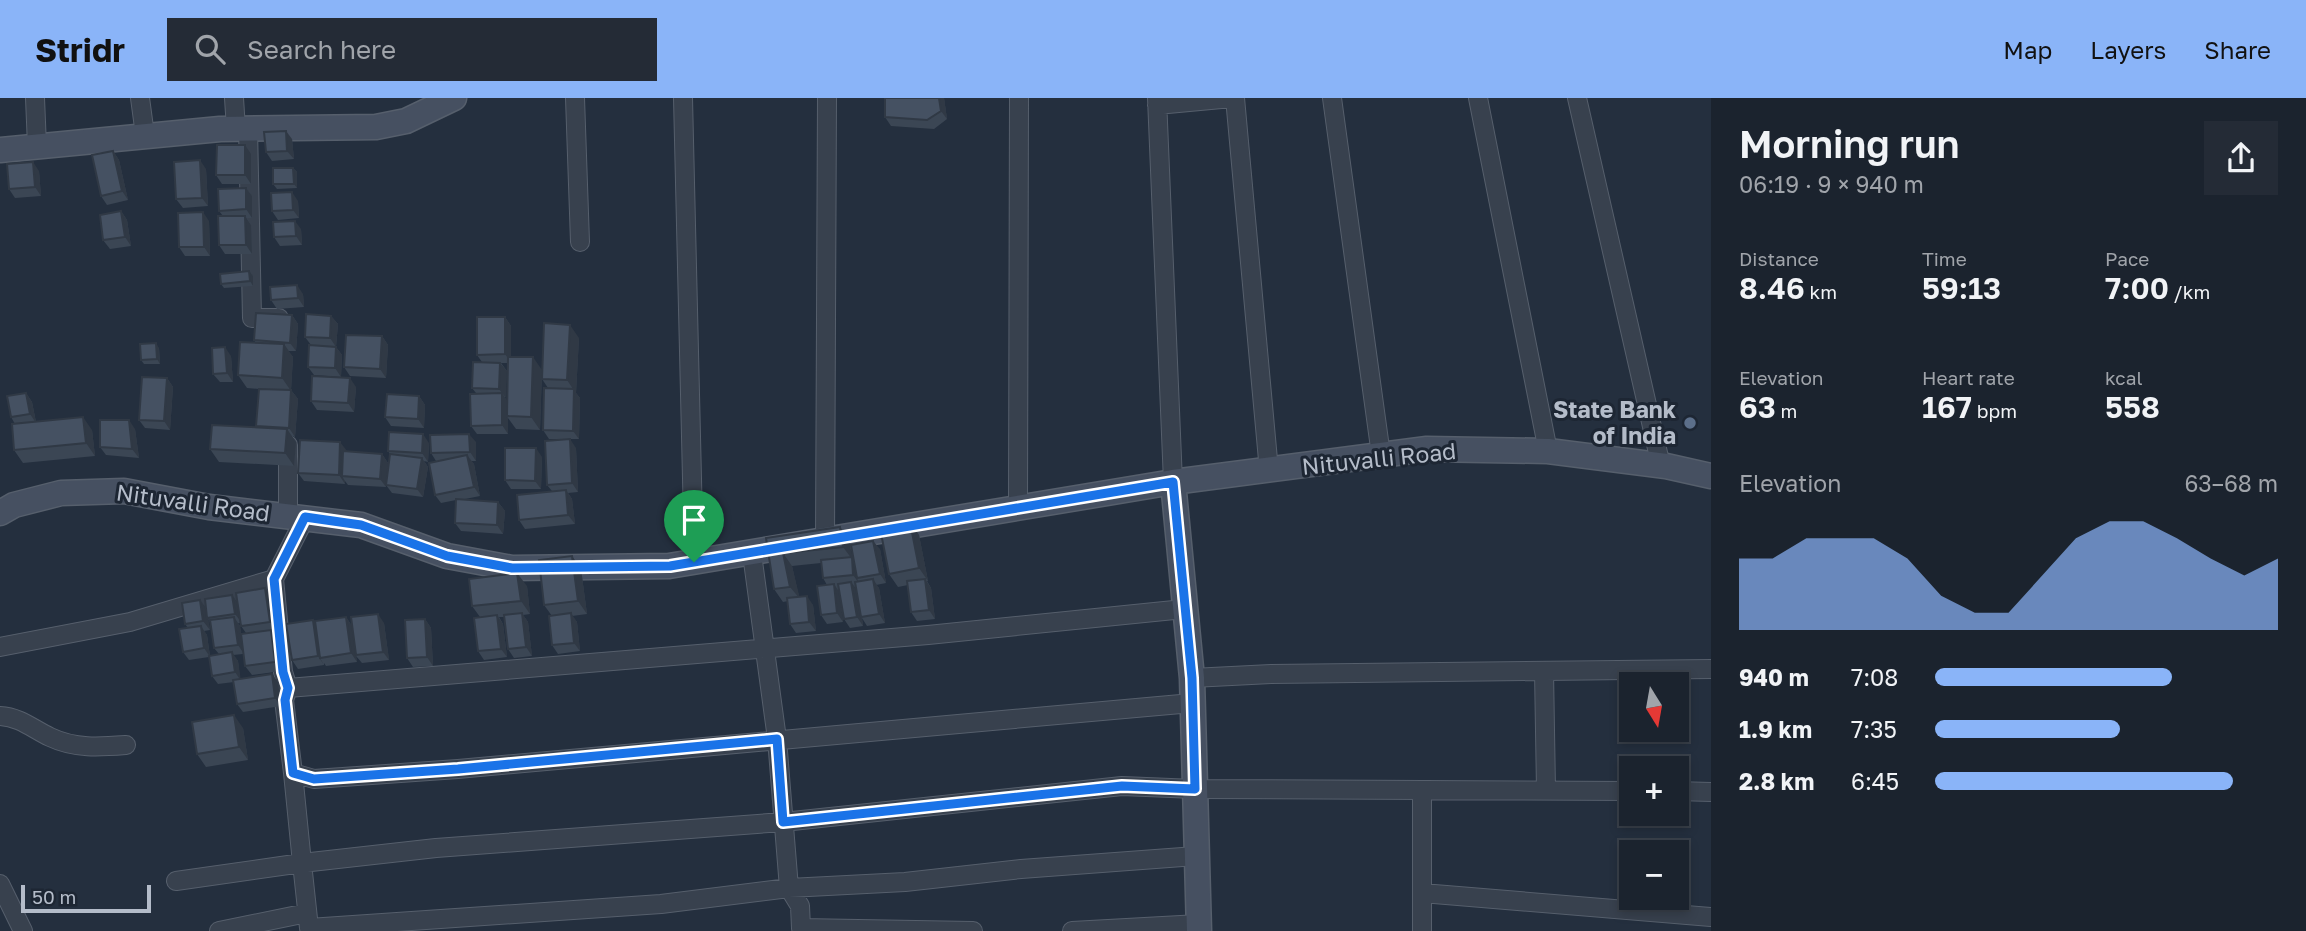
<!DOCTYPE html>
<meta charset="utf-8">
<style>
:root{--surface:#1b232e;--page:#242b36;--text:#f1f3f6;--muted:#a0a4aa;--line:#39404a;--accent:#8ab4f8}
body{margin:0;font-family:"Golos Text",sans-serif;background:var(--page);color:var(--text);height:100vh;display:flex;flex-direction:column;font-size:26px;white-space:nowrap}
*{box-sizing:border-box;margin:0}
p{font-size:23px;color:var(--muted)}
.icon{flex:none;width:38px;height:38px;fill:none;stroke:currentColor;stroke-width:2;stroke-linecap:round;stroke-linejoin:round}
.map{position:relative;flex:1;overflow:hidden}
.details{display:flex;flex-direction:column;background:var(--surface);width:595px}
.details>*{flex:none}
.needle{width:46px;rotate:169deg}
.tools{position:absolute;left:1619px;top:574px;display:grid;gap:14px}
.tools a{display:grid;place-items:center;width:70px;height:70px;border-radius:0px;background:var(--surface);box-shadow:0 4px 10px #0003,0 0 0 2px var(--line);font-size:35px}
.scale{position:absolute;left:21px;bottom:18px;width:130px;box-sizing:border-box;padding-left:7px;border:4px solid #b4bcc9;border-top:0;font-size:19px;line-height:24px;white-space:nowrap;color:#b4bcc9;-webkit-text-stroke:5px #1d2633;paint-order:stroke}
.pin{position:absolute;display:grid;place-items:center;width:60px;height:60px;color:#fff;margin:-72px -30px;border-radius:50% 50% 50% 0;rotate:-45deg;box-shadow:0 0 7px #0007}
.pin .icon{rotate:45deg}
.round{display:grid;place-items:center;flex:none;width:74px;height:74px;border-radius:0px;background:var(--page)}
.headline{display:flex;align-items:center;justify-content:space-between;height:119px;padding:0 28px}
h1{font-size:38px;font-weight:600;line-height:52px}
.metrics{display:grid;grid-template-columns:repeat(3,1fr);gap:10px;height:119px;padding:7px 28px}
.metrics div{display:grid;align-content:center}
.metrics b{font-size:30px;font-weight:600}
.metrics small{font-size:19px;font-weight:400}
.metrics p{font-size:19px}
.chart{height:196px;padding:14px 28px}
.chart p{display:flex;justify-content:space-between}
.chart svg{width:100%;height:126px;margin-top:7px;fill:var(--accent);opacity:.7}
ul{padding:0 28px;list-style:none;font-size:23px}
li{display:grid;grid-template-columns:112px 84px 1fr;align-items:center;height:52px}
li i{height:18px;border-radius:9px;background:var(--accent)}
header{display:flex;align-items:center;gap:42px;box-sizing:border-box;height:98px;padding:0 35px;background:var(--accent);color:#111}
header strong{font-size:33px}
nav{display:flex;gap:38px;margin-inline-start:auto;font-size:24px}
.search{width:490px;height:63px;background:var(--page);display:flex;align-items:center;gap:18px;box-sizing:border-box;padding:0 24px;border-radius:0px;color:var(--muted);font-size:26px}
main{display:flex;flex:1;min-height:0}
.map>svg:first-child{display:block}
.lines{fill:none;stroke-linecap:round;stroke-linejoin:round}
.street-casing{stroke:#565f6c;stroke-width:20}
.secondary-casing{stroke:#565f6c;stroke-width:27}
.street{stroke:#38414e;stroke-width:18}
.secondary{stroke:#465061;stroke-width:24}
.wall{fill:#3b4654;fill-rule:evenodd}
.shaded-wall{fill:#303945}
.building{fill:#455162;stroke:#303945;stroke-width:2}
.route-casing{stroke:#fff;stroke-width:14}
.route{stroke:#1a73e8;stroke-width:9}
.service-dot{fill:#5c6f8a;stroke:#1d2633;stroke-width:2.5}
.labels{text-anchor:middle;stroke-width:6;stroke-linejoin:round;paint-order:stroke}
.poi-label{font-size:23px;font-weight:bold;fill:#b4bcc9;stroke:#1d2633;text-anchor:end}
.street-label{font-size:23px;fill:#b4bcc9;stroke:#1d2633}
</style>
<header>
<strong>Stridr</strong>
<div class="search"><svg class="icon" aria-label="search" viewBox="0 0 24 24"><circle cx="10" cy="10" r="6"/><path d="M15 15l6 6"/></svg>Search here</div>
<nav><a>Map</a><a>Layers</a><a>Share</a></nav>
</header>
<main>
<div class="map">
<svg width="1711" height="833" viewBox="0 0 1711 833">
<rect width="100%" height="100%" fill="#242f3e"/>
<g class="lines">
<defs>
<path id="street" d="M35 0 37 48
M140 0 145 37
M234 0 236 31
M575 0 580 144
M683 0 694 465
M1157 0 1173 384
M1235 0 1269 373
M1332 0 1381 357
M1478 0 1548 353
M1577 0 1661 368
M1157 7 1232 0
M248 30 252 220H279
M1018 410 1019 0
M288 418V347
M825 443 827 0
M752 456 777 641 789 790 800 808 801 830 973 833
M1184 511 928 537 288 590 284 602 293 675 314 681 458 671 1192 605
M0 549 130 524 274 481
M1544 573 1546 692
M1192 580 1271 576 1711 571
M288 590 283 574 274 481 305 420
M0 618C20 619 33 631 50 639 75 651 100 649 126 647
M293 675 302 765 436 750 783 724 1122 688 1195 691 1631 693
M1422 692V833
M1676 693 1711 694
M176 783 302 765 309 830 661 806 789 790 905 784 1021 771 1196 758
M0 786 23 833
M1422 795 1711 819
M219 833 307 815
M1072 833 1199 826"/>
<path id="secondary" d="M0 52 220 31 376 29 406 23 454 0
M1173 384 1192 580 1199 833
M0 415 14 407 61 395 124 393 209 409 361 427 447 458 512 470 669 468 1173 384 1427 351 1548 353 1666 368 1711 378"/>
</defs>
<use href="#street" class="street-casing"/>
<use href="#secondary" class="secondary-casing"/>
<use href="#street" class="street"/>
<use href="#secondary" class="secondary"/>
</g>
<path class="wall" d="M944 0 947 21 934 31 891 28 885 19Z
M292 41 294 61 272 63 266 54Z
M113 53 119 62 128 102 107 107 101 98Z
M251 56V86H222L216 77Z
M293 70 297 74V90L277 91 273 86Z
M206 71 208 108 183 110 176 101Z
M39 73 41 98 15 100 9 91Z
M246 90 252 98V120H247L251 127 252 156H225L219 147 223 118 219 113Z
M298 103 299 120 278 122 272 113Z
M121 113 127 122 131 148 110 151 103 142Z
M209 123 210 158H185L179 149Z
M301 131 302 147 280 148 274 139Z
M249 173 253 178V188L224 190 221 186Z
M303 196 304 209 277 211 271 202Z
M292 217 298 226 296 253H288L293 259 291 292 298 301 295 339 292 338 296 344 294 368 219 364 210 351 258 330 256 328 259 291 247 290 238 277 256 245 254 242Z
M331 218 338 226 336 249 342 257 341 279 314 277 308 269 311 247 305 239Z
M505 219 511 228V259L542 272 540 332 516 331 508 320V336H477L471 328 476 295 472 290 482 264 477 257ZM501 265H508L507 303 505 300 507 273Z
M382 238 388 247 386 280 350 278 344 269Z
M579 240 576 295 580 300 579 341H549L543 332 548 290 542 281Z
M159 250 160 266H144L141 262Z
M231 258 233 284H220L213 276Z
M167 280 173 289 170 332 145 330 139 322Z
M356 289 354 314 317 312 311 303Z
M26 295 32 304 36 324 92 332 95 358 23 365 14 352 15 326 11 319Z
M419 298 425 307 424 330 391 328 385 319Z
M135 331 139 360 106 357 100 349Z
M476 344V363H471L474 366 480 398 460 402 498 404 505 413 503 436 461 433 455 425 456 402 441 405 435 397 436 363 431 355Z
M429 345 428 364 424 363 428 369 423 399 392 395 386 387V389L348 387 345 383V386L304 383 298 375 347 354 382 356 388 365 387 381 390 356 388 353Z
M576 350 578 394 568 395 572 401 575 426 525 431 519 422 552 393 547 387Z
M542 359 541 391H511L505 382Z
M910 424 919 437 928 483H927L931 490 935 521 917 523 911 514 908 487 898 489 889 476Z
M766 440 849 441 852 459 854 462 880 451 886 485 876 487 879 490 885 525 867 528 862 520 863 528 850 530 844 521 842 512 843 524 827 526 821 517 827 487 823 480 821 465 792 468 799 499 813 507 816 533 796 535 790 526 788 503 783 504 774 491Z
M572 458 581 471 587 516 572 518 577 524 580 553 558 556 552 547V518L544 507Z
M527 488 530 516 523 517 528 524 532 558 514 560 508 551 504 519H499L503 526 507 559 484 562 478 553 480 519 472 508Z
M271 499 276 533 272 534 277 540 282 573 252 577 245 568 243 556 233 557 238 563 240 580 278 584 281 608 243 614 237 606 234 584 218 586 212 578 209 559 189 562 183 554 188 530 185 526 200 502 206 510ZM208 521 210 524 214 550 219 556 210 558 207 537 204 533 210 532ZM238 525H240L241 528 246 535 241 536 240 528Z
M346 519 352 528 384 525 389 562 362 565 356 558 357 564 326 568 324 565V567L298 571 292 562 316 527Z
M425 521 431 530 433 568 413 569 407 560Z
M243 630 248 662 206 669 197 656Z"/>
<path class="shaded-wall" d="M939 0H944L947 21 941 13Z
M286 33 292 41 294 61 287 53Z
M245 47 251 56V86L245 77Z
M113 53 119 62 128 102 122 93Z
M200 62 206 71 208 108 202 100Z
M33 64 39 73 41 98 35 89Z
M293 70 297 74V90L294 86Z
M246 90 252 98V120L246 111Z
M292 94 298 103 299 120 293 112Z
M121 113 127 122 131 148 125 139Z
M203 114 209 123 210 158 204 149Z
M245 118 251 127 252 156 246 147Z
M295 123 301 131 302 147 296 138Z
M249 173 253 178V188L250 183Z
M297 187 303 196 304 209 298 200Z
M292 217 298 226 296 253 290 245Z
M331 218 338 226 336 249 330 240Z
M505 219 511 228V265L505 256Z
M570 227 579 240 576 295 580 300 579 341 573 333V291L567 282Z
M382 238 388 247 386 280 380 271Z
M156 245 159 250 160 266 157 261Z
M284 246 293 259 291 293 282 280Z
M225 249 231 258 233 284 227 275Z
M336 249 342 257 341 279 335 270Z
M533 259 542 272 540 332 531 319Z
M500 265 507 273 506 300 499 291Z
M167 280 173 289 170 332 164 323Z
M350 280 356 289 354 314 348 305Z
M291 292 298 301 295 339 289 330Z
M26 295 32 304 36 325 30 316Z
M502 295 508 304 507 318 508 320V336L502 327Z
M419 298 425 307 424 330 418 321Z
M83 319 92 332 95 358 86 345Z
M129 322 135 331 139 360 132 351Z
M287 331 296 344 294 368 285 355Z
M423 336 429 345 428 364 422 355Z
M469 336 476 344V363L470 354Z
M570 341 576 350 578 394 572 385Z
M340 344 347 353 345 378H342L345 383V386L339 377Z
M536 350 542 359 541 391 535 383Z
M382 356 388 365 386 389 380 381Z
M467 357 474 366 480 398 474 389Z
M422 360 428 369 423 399 417 391Z
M566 392 572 401 575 426 568 417Z
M498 404 505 413 503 436 497 427Z
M910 424 919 437 928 483 919 470Z
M840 429 849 441 852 459 858 467 857 480 859 485 853 477 852 461 843 449Z
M873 443 880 451 886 485 880 476Z
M783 455 792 468 800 501 790 489Z
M572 458 581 471 587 516 578 503Z
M517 475 527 488 530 516 521 503Z
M873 481 879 490 885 525 879 516Z
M925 481 931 490 935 521 929 512Z
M851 484 858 493 863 528 857 519Z
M834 486 840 495 843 524 837 515Z
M265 490 271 499 276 533 270 524Z
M232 497 239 506 242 525 235 516Z
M807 498 813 507 816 533 809 524Z
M200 502 207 511 210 532 203 523Z
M522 515 528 524 532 558 526 549Z
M571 515 577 524 580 553 574 545Z
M378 516 384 525 389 562 383 554Z
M497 517 503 526 507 559 501 551Z
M234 519 240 528 244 556 238 547Z
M346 519 352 528 357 564 351 555Z
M425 521 431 530 433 568 427 559Z
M313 522 319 531 320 560 324 567 318 558Z
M201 528 207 537 210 559 204 550Z
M271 532 277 540 282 573 275 564Z
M232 554 238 563 241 583 235 574Z
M272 576 278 584 281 608 275 600Z
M234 617 243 630 248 662 239 649Z"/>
<path class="building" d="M885 0H939L941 13 927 22 885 19Z
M286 33 287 53 266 54 264 34Z
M217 47H245V77H216Z
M113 53 122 93 101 98 92 57Z
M200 62 202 100 176 101 174 64Z
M33 64 35 89 9 91 7 66Z
M273 70H293L294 86H273Z
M246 90V111L219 113 218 91Z
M292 94 293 112 272 113 271 95Z
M121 113 125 139 103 142 100 117Z
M203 114 204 149H179L178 115Z
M218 118H245L246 147H219Z
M295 123 296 138 274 139 273 124Z
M249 173 250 183 221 186 220 176Z
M297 187 298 200 271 202 270 189Z
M256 215 292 217 290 245 254 242Z
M306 216 331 218 330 240 305 239Z
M477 219H505V256L477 257Z
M544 225 570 227 567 282 542 281Z
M346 237 382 238 380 271 344 269Z
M240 244 284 246 282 280 238 277Z
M156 245 157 261 141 262 140 246Z
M309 247 336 249 335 270 308 269Z
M225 249 227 275 213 276 212 250Z
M508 259H533L531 319 507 318Z
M473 264 500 265 499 291 472 290Z
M312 278 350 280 348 305 311 303Z
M142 279 167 280 164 323 139 322Z
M544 290 574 291 573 333 543 332Z
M259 291 291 292 289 330 256 328Z
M26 295 30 316 11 319 7 298Z
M502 295V327L471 328 470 296Z
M387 296 419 298 418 321 385 319Z
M83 319 86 345 14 352 12 326Z
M100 322H129L132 351 100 349Z
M212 327 287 331 285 355 210 351Z
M389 334 423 336 422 355 388 353Z
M469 336 470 354 431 355 430 337Z
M570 341 572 385 547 387 545 343Z
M300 342 340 344 339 377 298 375Z
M505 350H536L535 383 505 382Z
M343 353 382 356 380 381 342 378Z
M390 356 422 360 417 391 386 387Z
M467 357 474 389 435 397 429 365Z
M566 392 568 417 519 422 517 397Z
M456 401 498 404 497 427 455 425Z
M910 424 919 470 889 476 880 430Z
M840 429 843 449 783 455 790 489 774 491 766 440Z
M873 443 880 476 857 480 851 447Z
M572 458 578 503 544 507 539 462Z
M852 459 853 477 823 480 821 462Z
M517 475 521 503 472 508 469 481Z
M873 481 879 516 861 519 855 484Z
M925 481 929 512 911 514 907 483Z
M851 484 857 519 844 521 838 486Z
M834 486 837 515 821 517 817 488Z
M265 490 270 524 241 528 236 495Z
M232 497 235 516 207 520 205 501Z
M807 498 809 524 790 526 787 500Z
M200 502 203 523 185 526 182 505Z
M522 515 526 549 508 551 504 517Z
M571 515 574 545 552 547 549 518Z
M378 516 383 554 356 557 351 519Z
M497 517 501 551 478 553 474 520Z
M234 519 238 547 214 550 210 522Z
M346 519 351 555 320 560 315 523Z
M425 521 427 559 407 560 405 522Z
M313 522 318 558 292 562 286 526Z
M201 528 204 550 183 554 179 531Z
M271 532 275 564 245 568 241 536Z
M232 554 235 574 212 578 209 558Z
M272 576 275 600 237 606 233 582Z
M234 617 239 649 197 656 192 624Z"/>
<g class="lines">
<defs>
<path id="route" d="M1173 384 1192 580 1195 691 1122 688 783 724 777 641 458 671 314 681 293 675 285 602 288 590 283 574 274 481 305 419 361 427 447 458 512 470 670 468Z"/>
</defs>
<use href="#route" class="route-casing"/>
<use href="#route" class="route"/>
</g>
<circle class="service-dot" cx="1690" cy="325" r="7"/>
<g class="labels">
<g class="poi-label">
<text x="1676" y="320">State Bank<tspan x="1676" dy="26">of India</tspan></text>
</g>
<g class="street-label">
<text transform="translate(1379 361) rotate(-6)" y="8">Nituvalli Road</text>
<text transform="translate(193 405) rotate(8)" y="8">Nituvalli Road</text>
</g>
</g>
</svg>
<div class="tools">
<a><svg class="needle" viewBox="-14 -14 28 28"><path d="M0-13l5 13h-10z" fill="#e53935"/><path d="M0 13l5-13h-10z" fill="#a0a4aa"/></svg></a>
<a>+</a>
<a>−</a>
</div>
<div class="scale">50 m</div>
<div class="pin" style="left:694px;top:464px;background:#1e9e55"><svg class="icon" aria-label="arrive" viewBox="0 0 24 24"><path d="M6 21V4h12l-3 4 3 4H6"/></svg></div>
</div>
<section class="details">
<div class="headline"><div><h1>Morning run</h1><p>06:19 · 9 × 940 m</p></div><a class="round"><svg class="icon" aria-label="share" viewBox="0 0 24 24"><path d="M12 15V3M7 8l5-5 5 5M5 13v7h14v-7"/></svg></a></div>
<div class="metrics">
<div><p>Distance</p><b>8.46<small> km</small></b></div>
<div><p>Time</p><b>59:13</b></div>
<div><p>Pace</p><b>7:00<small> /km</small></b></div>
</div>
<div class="metrics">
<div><p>Elevation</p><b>63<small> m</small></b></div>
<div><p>Heart rate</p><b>167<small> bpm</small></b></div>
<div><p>kcal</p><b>558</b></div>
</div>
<div class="chart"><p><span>Elevation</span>63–68 m</p>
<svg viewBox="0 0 160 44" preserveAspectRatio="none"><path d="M0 44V19L10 19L20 12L30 12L40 12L50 19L60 32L70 38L80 38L90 25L100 12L110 6L120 6L130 12L140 19L150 25L160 19V44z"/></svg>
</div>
<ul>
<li><b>940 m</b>7:08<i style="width:69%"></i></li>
<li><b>1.9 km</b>7:35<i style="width:54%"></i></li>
<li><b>2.8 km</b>6:45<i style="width:87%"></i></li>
</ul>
</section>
</main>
